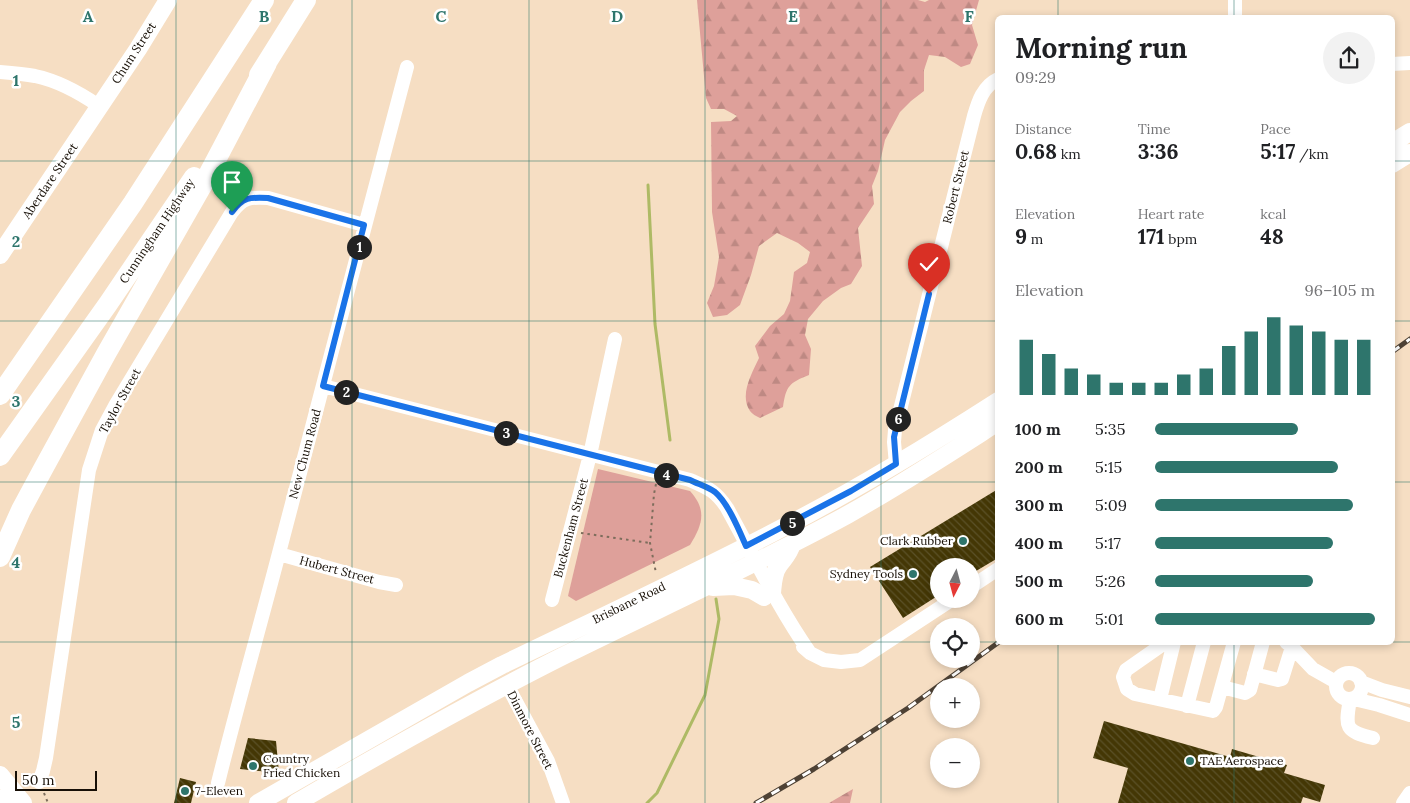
<!DOCTYPE html>
<meta charset="utf-8">
<style>
:root{--surface:#fff;--page:#f2f2f2;--text:#202124;--muted:#757577;--accent:#2e756c}
body{margin:0;font-family:Lora,serif;background:var(--page);color:var(--text);height:100vh;display:flex;flex-direction:column;font-size:19px;white-space:nowrap}
*{box-sizing:border-box;margin:0}
p{font-size:16px;color:var(--muted)}
.icon{flex:none;width:28px;height:28px;fill:none;stroke:currentColor;stroke-width:2;stroke-linecap:round;stroke-linejoin:round}
.map{position:relative;flex:1;overflow:hidden}
.sheet{position:absolute;left:995px;top:15px;width:400px;height:630px;display:flex;flex-direction:column;background:var(--surface);border-radius:8px;box-shadow:0 2px 8px #0003}
.sheet>*{flex:none}
.needle{width:32px;rotate:186deg}
.fabs{position:absolute;left:930px;top:558px;display:grid;gap:10px}
.fabs a{display:grid;place-items:center;width:50px;height:50px;border-radius:50%;background:var(--surface);box-shadow:0 2px 8px #0003;font-size:25px}
.scale{position:absolute;left:15px;bottom:12px;width:82px;box-sizing:border-box;padding-left:5px;border:2px solid #170f06;border-top:0;font-size:14px;line-height:18px;white-space:nowrap;color:#170f06;-webkit-text-stroke:4px #fff;paint-order:stroke}
.pin{position:absolute;display:grid;place-items:center;width:42px;height:42px;color:#fff;margin:-51px -21px;border-radius:50% 50% 50% 0;rotate:-45deg;box-shadow:0 0 5px #0007}
.pin .icon{rotate:45deg}
.km{position:absolute;width:25px;height:25px;margin:-12px;border-radius:50%;background:#222;color:#fff;font-size:14px;line-height:25px;text-align:center}
.round{display:grid;place-items:center;flex:none;width:52px;height:52px;border-radius:26px;background:var(--page)}
.headline{display:flex;align-items:center;justify-content:space-between;height:85px;padding:0 20px}
h1{font-size:28px;font-weight:700;line-height:38px}
.stats{display:grid;grid-template-columns:repeat(3,1fr);gap:8px;height:85px;padding:5px 20px}
.stats div{display:grid;align-content:center}
.stats b{font-size:21px;font-weight:700}
.stats small{font-size:14px;font-weight:400}
.stats p{font-size:14px}
.chart{height:140px;padding:10px 20px}
.chart p{display:flex;justify-content:space-between}
.chart svg{width:100%;height:90px;margin-top:5px;stroke:var(--accent);stroke-width:6}
ul{padding:0 20px;list-style:none;font-size:16px}
li{display:grid;grid-template-columns:80px 60px 1fr;align-items:center;height:38px}
li i{height:12px;border-radius:6px;background:var(--accent)}
.map>svg:first-child{display:block}
.green{fill:#dea09a}
.forest{fill:url(#forest-firs)}
.lines{fill:none;stroke-linecap:round;stroke-linejoin:round}
.stream{stroke:#aeba65;stroke-width:3}
.building{fill:url(#building-back-hatch)}
.path{stroke:#7d6d5c;stroke-width:2;stroke-dasharray:2.5 4;stroke-linecap:butt}
.minor{stroke:#fff;stroke-width:14}
.major{stroke:#fff;stroke-width:18}
.highway{stroke:#fff;stroke-width:20}
.rail-casing{stroke:#4e4235;stroke-width:5}
.rail{stroke:#fff;stroke-width:3;stroke-dasharray:9;stroke-linecap:butt}
.route-casing{stroke:#fff;stroke-width:10}
.route{stroke:#1a73e8;stroke-width:6}
.grid{fill:none;stroke:#2e756c;stroke-width:1;stroke-opacity:0.55}
.poi-dot{fill:#2e756c;stroke:#fff;stroke-width:2}
.labels{text-anchor:middle;stroke-width:5;stroke-linejoin:round;paint-order:stroke}
.street-label{font-size:12px;fill:#170f06;stroke:#fff}
.poi-label{font-size:12px;fill:#170f06;stroke:#fff;text-anchor:start}
.grid-label{font-size:16px;text-anchor:middle;font-weight:bold;fill:#2e756c;stroke:#fff;stroke-width:5;stroke-linejoin:round;paint-order:stroke}
</style>
<div class="map">
<svg width="1410" height="803" viewBox="0 0 1410 803">
<defs>
<pattern id="forest-firs" width="22" height="20" patternUnits="userSpaceOnUse" patternTransform="scale(1.25)"><rect width="22" height="20" fill="#dea09a"/><path d="M5 1l3.5 6h-7zM16 11l3.5 6h-7z" fill="#be8983"/></pattern>
<pattern id="building-back-hatch" width="6" height="6" patternUnits="userSpaceOnUse" patternTransform="scale(1.25)"><rect width="6" height="6" fill="#443705"/><path d="M-1 5l2 2M0 0l6 6M5-1l2 2" fill="none" stroke="#5b5128"/></pattern>
</defs>
<rect width="100%" height="100%" fill="#f6dec3"/>
<path class="green" d="M598 469 690 491C707 510 703 524 690 545L576 601 568 596Z"/>
<path class="forest" d="M697 0H918L925 2 929 0H979L972 25 978 45 970 64 961 67 945 57 929 55 924 70V91L911 101 900 112 885 140 878 171 872 186 874 204 858 228 862 266 851 284 841 288 823 301 808 319 805 335 811 349 809 375C789 383 786 386 783 407L760 418C756 416 752 414 750 411 739 395 752 373 759 358L755 346 770 326 784 314 790 301 794 272 807 263 810 252 798 243 777 233 759 246 751 275 740 305 727 315 713 317 707 303 714 286 719 257 712 212 711 122 731 121 737 116 724 109H711L706 98Z
M853 789 850 803H829Z"/>
<g class="lines">
<path class="stream" d="M648 185 655 324 670 440
M647 803 657 793 705 695 719 619 716 599"/>
</g>
<path class="building" d="M998 489V558L971 574V566H939V595L903 618 870 567Z
M1104 721 1230 757 1232 749 1287 765 1284 773 1325 785 1320 802 1303 797 1301 803H1118L1128 768 1093 758Z
M248 738 276 741 279 773 240 769Z
M180 778 196 782 191 803H174Z"/>
<g class="lines">
<path class="path" d="M656 484 654 494 650 543 656 573
M581 533 650 543
M44 793 48 803"/>
<path class="minor" d="M1235 0V18
M1392 64 1410 63
M0 72C12 73 24 74 35 76 59 81 80 93 99 106
M323 386 690 480C708 488 716 491 727 508 754 557 778 607 810 653
M896 464 894 442 895 430 974 116C978 102 983 86 998 79
M279 554 379 582 396 585
M971 587 998 569
M552 600 590 455 615 339
M1166 642 1126 670 1123 677 1127 689 1135 694 1213 711 1216 707 1234 642
M1286 642 1292 647 1313 669 1336 682
M803 647 810 653 824 660 841 662 860 660 953 599
M1336 686a13 13 0 1 1 26 0a13 13 0 1 1-26 0Z
M1254 674 1278 680 1282 679 1292 647
M1361 682 1382 690 1410 697
M507 685 548 761 563 803
M1222 687 1245 693 1250 690 1263 642
M1160 699 1174 642
M1350 699C1345 728 1345 731 1373 738
M1354 699 1379 705 1410 715
M1187 706 1204 642
M39 782 43 771 46 758 89 470 102 430 116 404 232 212C243 197 250 197 268 198L364 225
M218 783C237 706 259 630 279 553 322 391 363 229 407 67
M1403 803 1410 793"/>
<path class="major" d="M1392 143 1410 132
M1392 164 1410 153
M0 255 138 49 168 0
M713 587 734 586 752 590 764 597
M772 593C773 583 773 573 779 565 785 557 789 554 792 544
M0 775 23 803
M0 799 3 803
M258 803 468 683 502 665C595 620 690 576 782 528 856 490 928 446 998 401
M296 803C385 751 475 700 567 654 660 608 755 565 847 515 899 486 948 454 998 422"/>
<path class="highway" d="M259 75 306 0
M0 395 133 203 264 0
M0 456 108 304 194 177
M0 557 21 510 42 471 106 354 207 177 267 63"/>
<defs>
<path id="rail" d="M1392 352 1410 339
M756 803 814 769 908 708 999 642"/>
</defs>
<use href="#rail" class="rail-casing"/>
<use href="#rail" class="rail"/>
</g>
<g class="lines">
<defs>
<path id="route" d="M232 212C243 197 250 197 268 198L364 225 323 386 690 480C698 484 708 487 715 492 728 503 739 530 746 546L851 491 896 464 894 437 929 294"/>
</defs>
<use href="#route" class="route-casing"/>
<use href="#route" class="route"/>
</g>
<path class="grid" d="M176 0V803M352 0V803M529 0V803M705 0V803M881 0V803M1058 0V18M1234 0V18M0 161H998M1392 161H1410M0 321H998M1392 321H1410M0 482H998M1392 482H1410M0 642H939M971 642H998M1058 642V803M1234 642V803M1392 642H1410"/>
<g class="poi-dot">
<circle cx="963" cy="541" r="5"/>
<circle cx="913" cy="574" r="5"/>
<circle cx="1190" cy="761" r="5"/>
<circle cx="253" cy="766" r="5"/>
<circle cx="185" cy="791" r="5"/>
</g>
<g class="labels">
<g class="street-label">
<text transform="translate(134 53) rotate(-57)" y="4">Chum Street</text>
<text transform="translate(50 181) rotate(-56)" y="4">Aberdare Street</text>
<text transform="translate(956 187) rotate(-76)" y="4">Robert Street</text>
<text transform="translate(157 231) rotate(-56)" y="4">Cunningham Highway</text>
<text transform="translate(120 401) rotate(-61)" y="4">Taylor Street</text>
<text transform="translate(305 454) rotate(-75)" y="4">New Chum Road</text>
<text transform="translate(571 528) rotate(-75)" y="4">Buckenham Street</text>
<text transform="translate(337 570) rotate(15)" y="4">Hubert Street</text>
<text transform="translate(629 603) rotate(-26)" y="4">Brisbane Road</text>
<text transform="translate(530 730) rotate(63)" y="4">Dinmore Street</text>
</g>
<g class="poi-label">
<text x="953" y="545" text-anchor="end">Clark Rubber</text>
<text x="903" y="578" text-anchor="end">Sydney Tools</text>
<text x="263" y="763">Country<tspan x="263" dy="14">Fried Chicken</tspan></text>
<text x="1200" y="765">TAE Aerospace</text>
<text x="195" y="795">7-Eleven</text>
</g>
</g>
<g class="grid-label">
<text x="88" y="22">A</text>
<text x="264" y="22">B</text>
<text x="441" y="22">C</text>
<text x="617" y="22">D</text>
<text x="793" y="22">E</text>
<text x="969" y="22">F</text>
<text x="16" y="86">1</text>
<text x="16" y="247">2</text>
<text x="16" y="407">3</text>
<text x="16" y="568">4</text>
<text x="16" y="728">5</text>
</g>
</svg>
<div class="fabs">
<a><svg class="needle" viewBox="-14 -14 28 28"><path d="M0-13l5 13h-10z" fill="#e53935"/><path d="M0 13l5-13h-10z" fill="#757577"/></svg></a>
<a><svg class="icon" aria-label="locate" viewBox="0 0 24 24"><circle cx="12" cy="12" r="6"/><path d="M12 2v4M12 18v4M2 12h4M18 12h4"/></svg></a>
<a>+</a>
<a>−</a>
</div>
<div class="scale">50 m</div>
<div class="pin" style="left:232px;top:212px;background:#1e9e55"><svg class="icon" aria-label="arrive" viewBox="0 0 24 24"><path d="M6 21V4h12l-3 4 3 4H6"/></svg></div>
<div class="pin" style="left:929px;top:294px;background:#d93025"><svg class="icon" aria-label="check" viewBox="0 0 24 24"><path d="M5 12l5 5 9-10"/></svg></div>
<b class="km" style="left:359px;top:247px">1</b>
<b class="km" style="left:346px;top:392px">2</b>
<b class="km" style="left:506px;top:433px">3</b>
<b class="km" style="left:666px;top:475px">4</b>
<b class="km" style="left:792px;top:523px">5</b>
<b class="km" style="left:898px;top:419px">6</b>
<section class="sheet">
<div class="headline"><div><h1>Morning run</h1><p>09:29</p></div><a class="round"><svg class="icon" aria-label="share" viewBox="0 0 24 24"><path d="M12 15V3M7 8l5-5 5 5M5 13v7h14v-7"/></svg></a></div>
<div class="stats">
<div><p>Distance</p><b>0.68<small> km</small></b></div>
<div><p>Time</p><b>3:36</b></div>
<div><p>Pace</p><b>5:17<small> /km</small></b></div>
</div>
<div class="stats">
<div><p>Elevation</p><b>9<small> m</small></b></div>
<div><p>Heart rate</p><b>171<small> bpm</small></b></div>
<div><p>kcal</p><b>48</b></div>
</div>
<div class="chart"><p><span>Elevation</span>96–105 m</p>
<svg viewBox="0 0 160 44" preserveAspectRatio="none"><path d="M5 44V17M15 44V24M25 44V31M35 44V34M45 44V38M55 44V38M65 44V38M75 44V34M85 44V31M95 44V20M105 44V13M115 44V6M125 44V10M135 44V13M145 44V17M155 44V17"/></svg>
</div>
<ul>
<li><b>100 m</b>5:35<i style="width:65%"></i></li>
<li><b>200 m</b>5:15<i style="width:83%"></i></li>
<li><b>300 m</b>5:09<i style="width:90%"></i></li>
<li><b>400 m</b>5:17<i style="width:81%"></i></li>
<li><b>500 m</b>5:26<i style="width:72%"></i></li>
<li><b>600 m</b>5:01<i style="width:100%"></i></li>
</ul>
</section>
</div>
